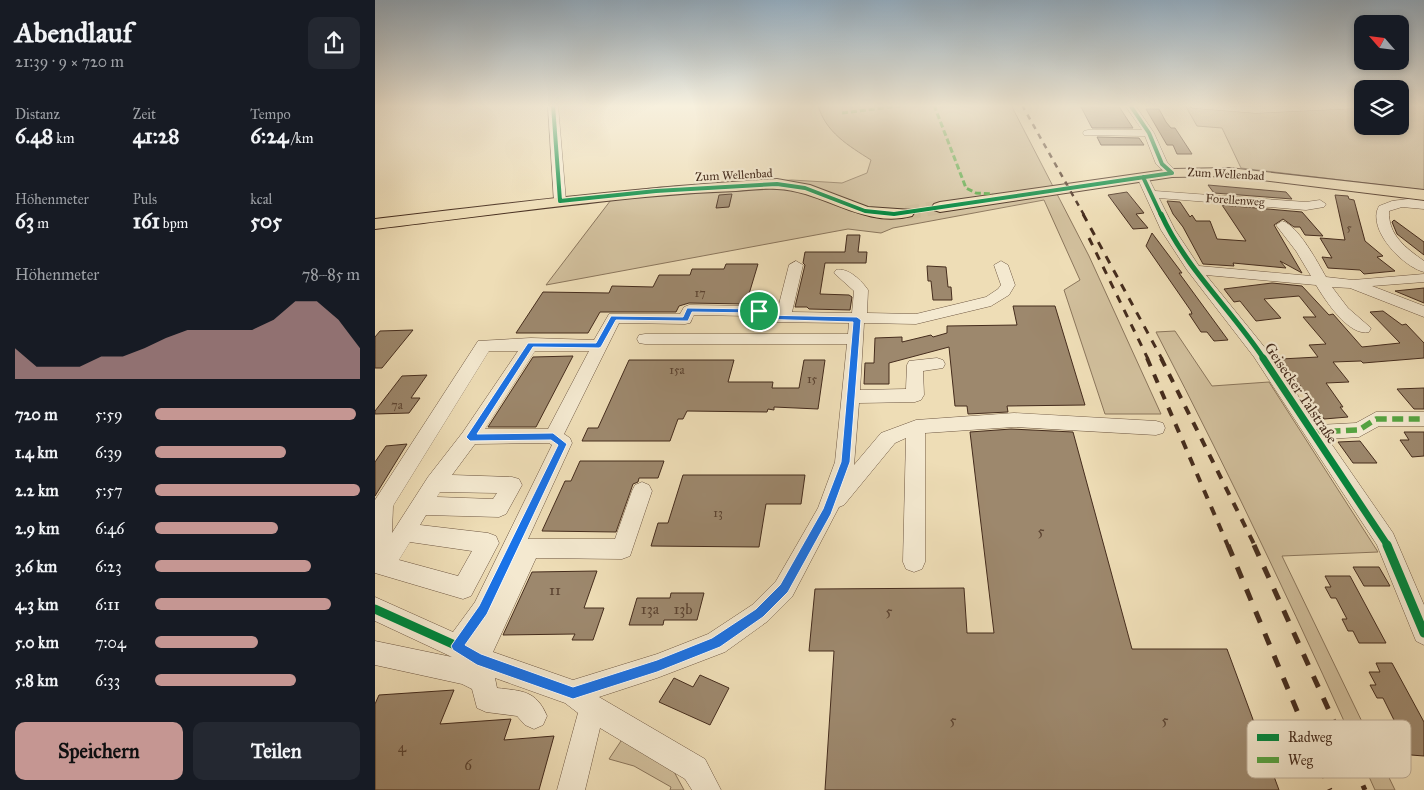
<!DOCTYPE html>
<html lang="de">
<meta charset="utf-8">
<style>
:root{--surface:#171b24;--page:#242831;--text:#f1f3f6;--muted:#9ea1a6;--accent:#c59692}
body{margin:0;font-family:"IM FELL Great Primer",serif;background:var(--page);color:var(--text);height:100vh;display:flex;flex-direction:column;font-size:19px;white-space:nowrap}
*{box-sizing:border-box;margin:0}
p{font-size:16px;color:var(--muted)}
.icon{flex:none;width:28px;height:28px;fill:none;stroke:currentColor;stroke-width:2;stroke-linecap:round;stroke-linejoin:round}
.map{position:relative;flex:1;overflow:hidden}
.sheet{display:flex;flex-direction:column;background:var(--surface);width:375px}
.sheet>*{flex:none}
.needle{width:32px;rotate:298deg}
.fabs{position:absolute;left:979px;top:15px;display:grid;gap:10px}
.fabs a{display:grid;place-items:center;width:55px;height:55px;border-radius:10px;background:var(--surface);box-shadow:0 2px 8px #0003;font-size:25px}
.pin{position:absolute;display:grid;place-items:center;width:42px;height:42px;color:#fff;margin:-21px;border:2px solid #fff;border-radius:50%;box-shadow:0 1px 5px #0007}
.round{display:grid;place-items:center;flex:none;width:52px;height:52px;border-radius:10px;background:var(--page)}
.head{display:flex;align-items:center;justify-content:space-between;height:85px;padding:0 15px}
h1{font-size:28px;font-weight:800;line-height:38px}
.metrics{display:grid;grid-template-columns:repeat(3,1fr);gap:8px;height:85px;padding:5px 15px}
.metrics div{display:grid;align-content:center}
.metrics b{font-size:21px;font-weight:800}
.metrics small{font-size:14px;font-weight:400}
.metrics p{font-size:14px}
.chart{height:140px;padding:10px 15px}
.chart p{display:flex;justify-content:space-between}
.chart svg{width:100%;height:90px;margin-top:5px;fill:var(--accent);opacity:.7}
.primary-button{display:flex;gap:10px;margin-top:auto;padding:10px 15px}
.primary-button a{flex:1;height:58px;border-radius:10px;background:var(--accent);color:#111;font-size:20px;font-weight:800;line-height:58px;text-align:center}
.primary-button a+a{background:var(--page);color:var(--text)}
ul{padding:0 15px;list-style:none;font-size:16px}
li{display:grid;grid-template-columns:80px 60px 1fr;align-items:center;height:38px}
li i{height:12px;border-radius:6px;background:var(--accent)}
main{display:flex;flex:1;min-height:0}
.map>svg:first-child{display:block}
.green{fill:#d1bf9c;stroke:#8b765c}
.building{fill:#9d886d;stroke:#452c1d}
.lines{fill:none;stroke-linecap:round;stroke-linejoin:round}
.major-tunnel{stroke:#ccba97;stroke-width:14;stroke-dasharray:14 7;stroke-linecap:butt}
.minor-casing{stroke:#6f5843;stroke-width:1}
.major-casing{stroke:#452c1d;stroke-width:2}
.minor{fill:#f4e9d0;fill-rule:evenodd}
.major{fill:#eeddb6;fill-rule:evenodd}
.rail-far3{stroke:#452c1d;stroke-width:2.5;stroke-dasharray:5.5 5.5;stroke-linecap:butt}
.rail-far2{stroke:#452c1d;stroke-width:3;stroke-dasharray:8 8;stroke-linecap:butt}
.rail-far1{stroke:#452c1d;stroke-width:4;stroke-dasharray:9 9;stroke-linecap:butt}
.rail{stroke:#452c1d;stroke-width:5;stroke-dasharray:12 12;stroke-linecap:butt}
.quiet-far1{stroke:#55a441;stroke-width:3;stroke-dasharray:6 3;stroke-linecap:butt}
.quiet{stroke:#55a441;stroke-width:5.5;stroke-dasharray:11 5.5;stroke-linecap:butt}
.cycleway-far3-casing{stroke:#f4e9d0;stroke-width:5.5}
.cycleway-far2-casing{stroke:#f4e9d0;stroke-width:8}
.cycleway-far1-casing{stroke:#f4e9d0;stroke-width:10}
.cycleway-casing{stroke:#f4e9d0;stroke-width:12}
.cycleway-far3{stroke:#00873e;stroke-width:4}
.cycleway-far2{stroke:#00873e;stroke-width:5}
.cycleway-far1{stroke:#00873e;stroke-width:7}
.cycleway{stroke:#00873e;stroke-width:9}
.route{fill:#1a73e8;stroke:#fff;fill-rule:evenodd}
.labels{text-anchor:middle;stroke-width:4.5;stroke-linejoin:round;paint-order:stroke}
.far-number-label{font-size:11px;fill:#5b4331}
.far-street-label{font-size:12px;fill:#452c1d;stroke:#f4e9d0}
.number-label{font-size:12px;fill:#5b4331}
.street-label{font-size:15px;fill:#452c1d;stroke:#f4e9d0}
.near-number-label{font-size:15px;fill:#5b4331}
.key{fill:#f4e9d0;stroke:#c0b09a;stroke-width:1}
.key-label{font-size:14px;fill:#452c1d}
</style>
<main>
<section class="sheet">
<div class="head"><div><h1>Abendlauf</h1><p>21:39 · 9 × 720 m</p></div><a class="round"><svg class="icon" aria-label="share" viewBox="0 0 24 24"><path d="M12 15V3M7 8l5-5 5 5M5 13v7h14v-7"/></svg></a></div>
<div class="metrics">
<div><p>Distanz</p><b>6.48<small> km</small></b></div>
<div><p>Zeit</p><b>41:28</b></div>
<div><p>Tempo</p><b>6:24<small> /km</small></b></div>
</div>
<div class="metrics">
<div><p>Höhenmeter</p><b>63<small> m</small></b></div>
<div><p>Puls</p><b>161<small> bpm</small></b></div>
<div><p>kcal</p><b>505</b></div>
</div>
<div class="chart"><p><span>Höhenmeter</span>78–85 m</p>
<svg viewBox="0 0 160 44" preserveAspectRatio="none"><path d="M0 44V29L10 38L20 38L30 38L40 33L50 33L60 29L70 24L80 20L90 20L100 20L110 20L120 15L130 6L140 6L150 15L160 29V44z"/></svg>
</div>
<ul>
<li><b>720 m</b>5:59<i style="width:98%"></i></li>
<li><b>1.4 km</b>6:39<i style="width:64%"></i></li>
<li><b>2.2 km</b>5:57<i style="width:100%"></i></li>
<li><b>2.9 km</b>6:46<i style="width:60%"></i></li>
<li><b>3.6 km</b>6:23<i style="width:76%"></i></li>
<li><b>4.3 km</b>6:11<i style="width:86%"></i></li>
<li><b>5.0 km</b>7:04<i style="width:50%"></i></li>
<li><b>5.8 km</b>6:33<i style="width:69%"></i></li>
</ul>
<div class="primary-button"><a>Speichern</a><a>Teilen</a></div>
</section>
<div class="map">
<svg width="1049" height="790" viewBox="0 0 1049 790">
<rect width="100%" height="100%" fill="#eeddb6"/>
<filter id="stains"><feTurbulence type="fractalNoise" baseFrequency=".004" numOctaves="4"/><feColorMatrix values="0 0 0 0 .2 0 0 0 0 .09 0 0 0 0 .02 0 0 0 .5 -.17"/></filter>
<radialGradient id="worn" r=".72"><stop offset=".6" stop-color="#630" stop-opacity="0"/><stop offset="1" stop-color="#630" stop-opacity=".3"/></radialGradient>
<path class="green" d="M443 105H636L714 256 786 414H730L689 290 705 280 669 200 518 228 506 233 473 229 171 285 242 192 286 187 417 180 467 183 492 173 496 160C474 146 450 132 443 105Z
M810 105H987L988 126H1025V105H1049V190L866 168 847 128 822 126Z
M800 331 837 386 894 382 1003 552 907 556 1020 790H1000C931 635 859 482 781 332Z
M248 738 297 768 309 790H295L296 787 259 766 234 759Z"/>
<path class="building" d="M705 105H743L758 128H717Z
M771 109H784L791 122 796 128H800L817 154H802L798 145H792Z
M722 137 764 138 769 145H726Z
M833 185 911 192 917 199 839 193Z
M752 192 769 213 761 214 773 228 758 229 733 195Z
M357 194 354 207 341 208 344 195Z
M960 195 973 196 974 199 979 200 990 241 1008 256 1002 257 1020 271 989 274 985 270 953 268 947 257 957 258 945 238 970 240Z
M792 201 805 202 815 217 817 215 821 221H835L842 239 871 241 847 205 927 212 948 236 930 235 925 227H919L908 219 899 225 927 273 905 261 911 268 858 263 859 266 828 264 808 227 798 214Z
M1019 220 1049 242V255L1022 234 1017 222Z
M777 233 807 273H804L853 340 839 341 832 332H826L814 314H817L816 311 771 246Z
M472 235H485L483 252H492L491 263H450L445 294 474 295 477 297 475 310 434 309 432 307H420L430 265 428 263 430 252H470Z
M351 264H383L371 304 314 303 304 306 301 312H225L213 333H141L168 292 234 293 237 286 278 287 284 275H315L317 269H349Z
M552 266 571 267 573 287H576L577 300H558L556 281H553Z
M897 283 927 286 954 315 958 314 987 347 1025 343 995 312 1008 311 1027 325 1031 324 1049 343V358L988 363 986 361 958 362 974 382 951 383 968 407H965L973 417 949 419 906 359 943 357 934 345 951 344 928 317H941L924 296 889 299 906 318 881 321 865 301 859 302 849 289Z
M1049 288V303L1020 291Z
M638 306H680L710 405 632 406 633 412 593 414 592 406H580L574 347 514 363V384H489L490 363H499L500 338 527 337V342L556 335 558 337 572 333V326L642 325Z
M38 330 7 368H0V337L5 331Z
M198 356 161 427H113L158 357Z
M254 360H359L353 382H398L397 388H424L429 360H450L443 409 399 407V410L393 409 392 412 312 411 308 419H303L295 441H207L213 428H223Z
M52 375 36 398H45L34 413 0 414V411L27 376Z
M1049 388V409H1039L1022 389Z
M636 429 698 432 757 649H852L904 790H450L459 651H434L440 589 589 588 592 633H619L595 432Z
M1029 432H1049V456L1037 457 1025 440H1034Z
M985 441 1002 463H978L963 442Z
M32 444 0 496V462L11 446Z
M205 461H289L283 478H264L263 482 258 484 241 532 167 531 190 481H196Z
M308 475H430L426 504H391L384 547 276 546 283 523H293Z
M978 567H1004L1015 586H989Z
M222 571 209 608H229L218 640H197L200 634 128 635 157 572Z
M950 576H975L1011 643H984L978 631H973L967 619H972L961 598H956L950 587H956Z
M296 593H329L322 620H289L288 625H254L262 598H295Z
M1001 663H1017L1049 722V756L1036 755 1029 741 1023 740 1016 726H1022L1008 698H1002L995 685H1001L994 672H1005Z
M325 675 354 688 335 725 284 702 299 678 318 687Z
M79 690 65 724 136 719 129 740 179 736 164 790H0V704L4 695Z"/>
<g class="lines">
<path class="major-tunnel" d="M531 213 565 207"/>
<defs>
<path id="minor" d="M173 105H183L191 201 185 205 179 201Z
M750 105H760L779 133 792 162 803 173 801 175H793L781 164 770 136 709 135 708 133 709 131 713 130H767Z
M813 105 881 107 988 105V108L881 113 818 108Z
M768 174 772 175 780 191 931 202 945 200 951 204 949 207 931 210 784 198 800 230 824 266 936 276 921 251 901 225 907 221C923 225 943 263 951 277L978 280 1049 274V282L997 286 1049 306V317L975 288 957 287 973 308 996 328 994 332C974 337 950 300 941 285L831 275 891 349 943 425 981 423 1001 412H1049V426H1004L984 437 953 439 1018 533 1049 605V645L1041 641 1002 545 879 357 812 270 786 230 762 177Z
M1033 199 1049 201V209L1027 207 1014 211C1013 235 1031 248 1049 261V272C1028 267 991 229 1004 206L1017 201Z
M421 261 428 265 417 312 477 313 479 291 459 273 461 270C473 267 487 281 493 290L492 313 541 314 611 297 623 289 626 285 619 265 626 261 633 265 640 285 634 295 616 306 541 324 489 323 485 390 531 389 532 365 534 361 562 358 568 360 570 364 568 368 548 371 549 395 546 400 540 402 484 403 479 465 506 433 541 420 639 413 781 421 788 423 790 428 788 433 781 435 639 427 550 433V562L547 569 539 572 531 569 528 562 531 438 520 443 469 505 464 507 417 597 393 621 350 652 282 678 224 697 330 759 346 790H317L310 779 225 728 210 790H182L203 713 190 703 120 678 122 688C147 691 161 690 172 716L168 725 159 729 150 725 142 716 111 712 102 708 97 689 87 684 0 665V641L77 657 0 621V597L78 632 100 602 177 445 174 443 100 444 77 475 137 477 144 479 147 485 131 514 124 517 51 515 45 525 113 533 121 536 124 543 96 596 88 599 0 573V500L103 341 156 338 219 340 234 314H305L309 307 314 305 384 306 389 308 391 312H402L414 265ZM319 315 375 316 377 321 382 322 474 323 473 334H270L264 335 262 339 264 343 270 344H472L460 462 443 508 401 581 377 605 333 634 282 654 198 680 118 652 161 558 247 559 255 556 277 491 274 485 267 482 260 485 257 491 240 539H153L197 443 195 438 189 434 244 323 310 324 315 323ZM114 351H143L88 432 53 477 17 533 18 506ZM160 351H214L173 429H110ZM65 492 122 493 118 499 62 497ZM35 542 97 551 83 576 24 560Z"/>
<path id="major" d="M854 168 1049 190V200L854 176 797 177 565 212 559 210 557 207 559 204 565 202 797 169Z
M402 179 435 185 493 207 537 210 539 213 537 216C488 229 449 191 402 189 388 188 374 190 361 191 330 192 300 194 270 197 180 206 90 218 0 229V219C134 203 267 187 402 179Z"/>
</defs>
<use href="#minor" class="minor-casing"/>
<use href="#major" class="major-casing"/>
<use href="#minor" class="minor"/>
<use href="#major" class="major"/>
<path class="rail-far3" d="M647 105 709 215"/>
<path class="rail-far2" d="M708 214 787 359
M714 238 773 359"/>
<path class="rail-far1" d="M772 358 853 546
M786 358 880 546"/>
<path class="rail" d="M853 545 955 790
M879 545 990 790"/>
<path class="quiet-far1" d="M559 105 591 188 601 193 618 194
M467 113 533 105"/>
<path class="quiet" d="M938 432 984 430 1001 419H1049"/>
<defs>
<path id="cycleway-far3" d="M178 105 185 201 281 191 402 184 430 188 490 211 519 214 797 173
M755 105 774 133 787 164 797 173
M768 177 786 215"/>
<path id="cycleway-far2" d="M786 214C811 269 856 309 889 359
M479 359 482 320"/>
<path id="cycleway-far1" d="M888 358 1013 546
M433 546 452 511 470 462 479 358"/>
<path id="cycleway" d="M1012 545 1049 633
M0 609 82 646 102 659 198 693 282 666 341 643 385 613 409 589 433 545"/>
</defs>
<use href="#cycleway-far3" class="cycleway-far3-casing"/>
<use href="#cycleway-far2" class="cycleway-far2-casing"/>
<use href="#cycleway-far1" class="cycleway-far1-casing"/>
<use href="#cycleway" class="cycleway-casing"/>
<use href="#cycleway-far3" class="cycleway-far3"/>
<use href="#cycleway-far2" class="cycleway-far2"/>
<use href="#cycleway-far1" class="cycleway-far1"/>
<use href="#cycleway" class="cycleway"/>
</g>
<linearGradient id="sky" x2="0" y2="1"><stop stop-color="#93acbf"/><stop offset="0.49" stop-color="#f7f0de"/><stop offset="1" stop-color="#f7f0de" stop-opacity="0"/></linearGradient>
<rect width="1049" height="216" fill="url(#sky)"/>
<path class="route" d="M312 308 384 309 387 311 386 315 482 317 486 320 475 462 456 514 413 592 388 617 345 647 282 672 198 699 102 665 78 650 76 646 78 643 104 606 183 445 176 440 95 441 91 437 153 343H221L236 316 308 317ZM317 312 379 313 378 317 382 319 478 322 466 462 448 509 405 585 381 609 337 638 282 660 198 687 106 654 90 645 112 614 192 444 178 433 102 434 158 347 224 348 226 347 241 320 310 321H313Z"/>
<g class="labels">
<g class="far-number-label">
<text x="974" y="231">5</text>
</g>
<g class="far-street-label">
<text transform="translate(851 174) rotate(3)" y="4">Zum Wellenbad</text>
<text transform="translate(359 175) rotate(-3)" y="4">Zum Wellenbad</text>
<text transform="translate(860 200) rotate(4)" y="4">Forellenweg</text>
</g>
<g class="number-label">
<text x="325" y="297">17</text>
<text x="302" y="374">15a</text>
<text x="437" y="383">15</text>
<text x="22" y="409">7a</text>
<text x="343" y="517">13</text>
</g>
<g class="street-label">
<text transform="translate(926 393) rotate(56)" y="5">Geisecker Talstraße</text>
</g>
<g class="near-number-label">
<text x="666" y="536">5</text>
<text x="180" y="595">11</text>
<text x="275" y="614">13a</text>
<text x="308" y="614">13b</text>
<text x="514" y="616">5</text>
<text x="578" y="725">5</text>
<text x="790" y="725">5</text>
<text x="27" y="752">4</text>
<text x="93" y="770">6</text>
</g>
</g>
<rect x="872" y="720" width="164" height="58" rx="8" class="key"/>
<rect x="882" y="734" width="22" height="7" fill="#00873e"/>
<rect x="882" y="757" width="22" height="6" fill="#55a441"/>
<g class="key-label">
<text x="913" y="742">Radweg</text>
<text x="913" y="765">Weg</text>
</g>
<rect width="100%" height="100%" filter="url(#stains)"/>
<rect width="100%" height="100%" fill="url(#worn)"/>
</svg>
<div class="fabs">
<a><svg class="needle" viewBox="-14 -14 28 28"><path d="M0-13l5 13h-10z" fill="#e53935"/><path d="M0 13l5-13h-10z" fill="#9ea1a6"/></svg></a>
<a><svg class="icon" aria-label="layers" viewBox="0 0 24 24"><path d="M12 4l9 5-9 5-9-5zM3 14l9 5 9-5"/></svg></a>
</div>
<div class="pin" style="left:384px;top:311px;background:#1e9e55"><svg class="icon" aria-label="arrive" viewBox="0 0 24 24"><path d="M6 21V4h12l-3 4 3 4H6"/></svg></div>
</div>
</main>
